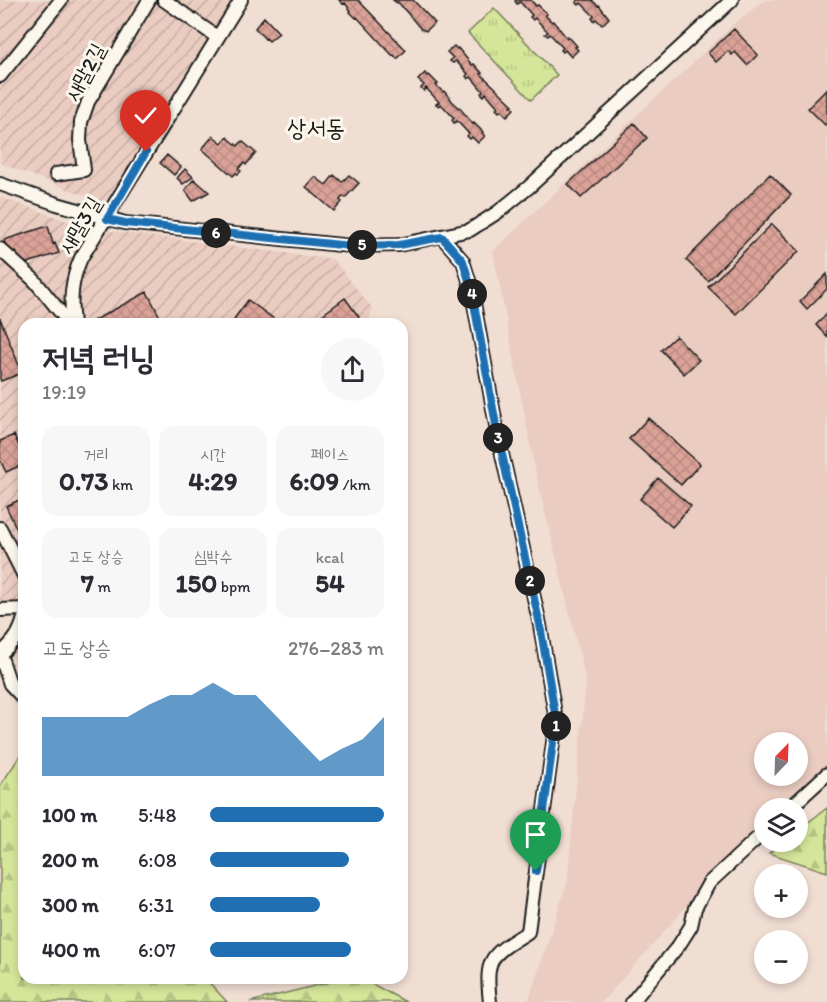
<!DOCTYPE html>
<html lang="ko">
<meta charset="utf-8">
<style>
:root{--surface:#fff;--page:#f7f7f7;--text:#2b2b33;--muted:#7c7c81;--accent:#1f6fb2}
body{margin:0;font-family:Itim,"Poor Story",sans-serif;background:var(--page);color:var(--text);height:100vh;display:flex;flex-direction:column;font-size:22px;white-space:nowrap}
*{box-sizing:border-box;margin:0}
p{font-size:20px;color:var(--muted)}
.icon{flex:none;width:33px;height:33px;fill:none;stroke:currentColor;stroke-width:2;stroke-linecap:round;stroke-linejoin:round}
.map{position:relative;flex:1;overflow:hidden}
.panel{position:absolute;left:18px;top:318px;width:390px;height:666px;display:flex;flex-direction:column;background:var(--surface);border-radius:18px;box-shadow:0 3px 9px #0003}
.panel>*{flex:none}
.needle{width:39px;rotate:23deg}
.tools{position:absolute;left:754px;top:732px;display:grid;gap:12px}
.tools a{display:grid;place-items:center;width:54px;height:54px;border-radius:50%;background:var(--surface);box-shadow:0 3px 9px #0003;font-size:30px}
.pin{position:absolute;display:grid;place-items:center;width:51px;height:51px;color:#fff;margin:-62px -26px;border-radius:50% 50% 50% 0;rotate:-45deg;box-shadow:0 0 6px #0007}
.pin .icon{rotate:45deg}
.km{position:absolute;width:30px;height:30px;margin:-15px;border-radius:50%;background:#222;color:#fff;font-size:16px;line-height:30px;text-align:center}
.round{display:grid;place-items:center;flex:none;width:63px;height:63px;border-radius:32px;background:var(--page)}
.summary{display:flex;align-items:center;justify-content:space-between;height:102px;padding:0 24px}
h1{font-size:33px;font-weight:700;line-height:45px}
.stats{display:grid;grid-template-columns:repeat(3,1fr);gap:9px;height:102px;padding:6px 24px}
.stats div{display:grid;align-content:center;border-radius:15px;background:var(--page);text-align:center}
.stats b{font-size:26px;font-weight:700}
.stats small{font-size:16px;font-weight:400}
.stats p{font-size:16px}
.chart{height:168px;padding:12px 24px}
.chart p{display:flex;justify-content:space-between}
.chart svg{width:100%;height:108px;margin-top:6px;fill:var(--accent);opacity:.7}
ul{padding:0 24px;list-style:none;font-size:20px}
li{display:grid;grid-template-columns:96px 72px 1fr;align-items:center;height:45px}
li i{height:15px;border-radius:8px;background:var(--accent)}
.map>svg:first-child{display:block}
.built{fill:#eaccc1;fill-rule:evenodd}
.industrial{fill:url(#industrial-furrows)}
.forest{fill:url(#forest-firs);stroke:#78815b;stroke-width:1.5}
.park{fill:url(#park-tufts);stroke:#78815b;stroke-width:1.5}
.building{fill:url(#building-cross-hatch);stroke:#1c1c1c;stroke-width:1.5}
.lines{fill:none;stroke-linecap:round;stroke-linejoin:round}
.minor-casing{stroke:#1c1c1c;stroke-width:16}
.minor{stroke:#fbf7ec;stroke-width:12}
.route-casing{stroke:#fff;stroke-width:12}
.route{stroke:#1f6fb2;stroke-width:8}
.labels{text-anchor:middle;stroke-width:6;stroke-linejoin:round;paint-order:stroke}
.street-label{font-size:21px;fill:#1c1c1c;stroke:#fbf7ec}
.quarter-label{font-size:24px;fill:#1c1c1c;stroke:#fbf7ec}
</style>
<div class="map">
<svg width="827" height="1002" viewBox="0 0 827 1002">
<defs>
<pattern id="industrial-furrows" width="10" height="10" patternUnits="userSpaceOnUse" patternTransform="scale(1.5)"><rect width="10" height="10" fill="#eaccc1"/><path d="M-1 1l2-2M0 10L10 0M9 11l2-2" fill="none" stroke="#c8afa5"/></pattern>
<pattern id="forest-firs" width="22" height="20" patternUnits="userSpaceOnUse" patternTransform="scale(1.5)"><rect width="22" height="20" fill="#d5e69a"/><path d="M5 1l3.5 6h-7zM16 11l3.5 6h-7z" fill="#b6c584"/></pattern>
<pattern id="park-tufts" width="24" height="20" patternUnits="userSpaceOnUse" patternTransform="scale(1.5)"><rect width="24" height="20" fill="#d5e69a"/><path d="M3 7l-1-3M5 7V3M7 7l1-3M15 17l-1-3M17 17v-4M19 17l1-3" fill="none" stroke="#b6c584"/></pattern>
<pattern id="building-cross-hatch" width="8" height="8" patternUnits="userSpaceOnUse" patternTransform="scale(1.5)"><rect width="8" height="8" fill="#dba298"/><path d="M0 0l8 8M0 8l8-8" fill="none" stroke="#bb8b82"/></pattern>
</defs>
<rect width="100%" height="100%" fill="#f1ded3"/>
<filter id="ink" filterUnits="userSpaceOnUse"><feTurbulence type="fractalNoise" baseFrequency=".0167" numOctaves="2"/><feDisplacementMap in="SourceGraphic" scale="12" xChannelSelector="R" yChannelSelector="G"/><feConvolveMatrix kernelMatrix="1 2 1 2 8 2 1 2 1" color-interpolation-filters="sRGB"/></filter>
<g filter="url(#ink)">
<path class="built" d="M765 0H827V767L783 808H765V825L701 890 602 1002H528L567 883 586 681 535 470 493 251 736 22ZM765 742H798V776H765Z"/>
<path class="industrial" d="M0 0H240L119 194 101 202 0 163Z
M0 197 87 228 333 259 372 308 369 324H24V669L11 656 15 616H0Z"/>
<path class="forest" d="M20 756H24V978H205L227 1002H0V786Z
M827 808V872L769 853 784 842H798V830Z
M346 978H361L406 1002H250Z"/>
<path class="park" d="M494 8 557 75 531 100 468 33Z"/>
<path class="building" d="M339 0H358L406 50 397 59 394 55 393 56 357 17 356 18 350 12 351 11 345 3 343 4Z
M393 0H413L435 23 426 31 421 29 398 2 397 3Z
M516 0H531L536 6 538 5 547 14 545 15 552 22 553 21 567 38 568 36 577 46 575 47 578 50 571 57 565 50 563 52 561 50 563 48 550 34 548 36 545 34 548 32 535 18 533 20 530 17 532 15 520 2 517 4 515 1Z
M578 0H592L598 6 599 5 609 18 602 25 596 19 594 21 592 18 594 16 581 3 579 5 576 2Z
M264 17 279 33 269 41 266 38 265 39 255 28Z
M734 29 758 55 747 65 735 52 732 55 728 51 716 62 708 53Z
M454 46 457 49 458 48 472 65 474 64 482 73 481 74 513 105 511 106 514 109 507 116 501 110 499 112 496 109 498 107 486 93 484 96 481 93 483 91 471 77 468 79 466 76 468 74 456 61 453 63 450 61 453 58 447 52Z
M425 73 427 76 429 75 438 84 436 85 443 92 444 91 458 108 459 107 473 124 474 123 483 132 482 133 485 136 478 143 472 137 470 139 467 136 469 134 457 121 454 123 452 120 454 118 441 104 439 106 436 104 439 102 426 88 424 91 421 88 424 85 418 80Z
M827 89V123L825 125 808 108Z
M634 123 647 138 581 198 568 184Z
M213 136 222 143 227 137 238 146 242 141 256 153 246 165 244 163 238 169 241 171 238 174 236 173 233 176 202 149Z
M167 155 181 167 174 175 160 163Z
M185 169 193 177 183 184 177 178Z
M770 174 791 195 708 281 686 260Z
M334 175 342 182 349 175 359 183 345 198 343 196 340 200 342 202 334 211 306 187 315 177 326 185Z
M194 179 209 192 193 201 185 190Z
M772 224 799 251 736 314 708 287Z
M48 226 53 244 55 243 59 253 21 265 16 251 8 253 4 240Z
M827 274V289L807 309 800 301Z
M147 292 160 317 147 324H87Z
M345 298 359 317 350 324H310Z
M248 300 281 324H240L234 319Z
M827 314V337L816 325Z
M0 318 22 373 1 381 0 379Z
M676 336 699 360 684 374 661 350Z
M648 418 700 464 681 485 629 439Z
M14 435 19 446 24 444V464L6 472 0 460V441Z
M658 478 691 506 672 527 640 499Z
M24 498V531L19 534 6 506Z"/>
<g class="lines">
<defs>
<path id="minor" d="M164 0 217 37
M0 76 61 0
M56 174 84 170 80 140 81 122 88 102 149 0
M0 184 57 204 125 223 351 246 399 245 470 230 498 212 529 187 732 0
M442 237 463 261 471 287 498 436 540 625 556 720 528 932C490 956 485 957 490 1002
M0 249 34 280 70 324
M73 324C70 299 71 281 81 258L241 0
M0 528 24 576
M0 610 24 609
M24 618C20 634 13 643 0 654L10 684 24 699
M790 808 827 774
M632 1002 679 945 691 926 695 908 709 883 765 831"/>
</defs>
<use href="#minor" class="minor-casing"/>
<use href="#minor" class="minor"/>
</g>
</g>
<g class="lines" filter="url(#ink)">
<defs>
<path id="route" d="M146 152 107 219 125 223 351 246 399 245 442 237 463 261 471 287 498 436 540 625 556 720 536 871"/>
</defs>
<use href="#route" class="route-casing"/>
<use href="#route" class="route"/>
</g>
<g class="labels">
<g class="street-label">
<text transform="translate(85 72) rotate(-62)" y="7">새말2길</text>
<text transform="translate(80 225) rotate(-59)" y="7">새말3길</text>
</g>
<g class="quarter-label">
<text x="316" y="136">상서동</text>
</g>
</g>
</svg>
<div class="tools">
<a><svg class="needle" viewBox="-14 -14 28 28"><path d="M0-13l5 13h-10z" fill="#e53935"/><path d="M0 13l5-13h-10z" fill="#7c7c81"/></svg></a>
<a><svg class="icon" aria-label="layers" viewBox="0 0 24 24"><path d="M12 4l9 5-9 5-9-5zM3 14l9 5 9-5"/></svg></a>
<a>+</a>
<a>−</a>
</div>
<div class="pin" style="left:536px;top:871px;background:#1e9e55"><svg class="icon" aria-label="arrive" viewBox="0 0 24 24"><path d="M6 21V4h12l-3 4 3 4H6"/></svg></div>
<div class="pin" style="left:146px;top:152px;background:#d93025"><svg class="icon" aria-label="check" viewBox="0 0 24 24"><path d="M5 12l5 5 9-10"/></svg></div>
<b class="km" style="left:556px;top:726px">1</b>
<b class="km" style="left:530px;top:581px">2</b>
<b class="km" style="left:498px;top:438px">3</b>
<b class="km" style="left:472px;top:294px">4</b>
<b class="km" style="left:362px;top:245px">5</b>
<b class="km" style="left:216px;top:233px">6</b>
<section class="panel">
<div class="summary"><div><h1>저녁 러닝</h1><p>19:19</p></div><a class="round"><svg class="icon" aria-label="share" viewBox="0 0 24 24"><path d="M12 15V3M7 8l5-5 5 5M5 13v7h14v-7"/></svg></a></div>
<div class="stats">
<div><p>거리</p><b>0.73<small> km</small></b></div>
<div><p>시간</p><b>4:29</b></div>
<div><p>페이스</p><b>6:09<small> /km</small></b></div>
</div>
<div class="stats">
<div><p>고도 상승</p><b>7<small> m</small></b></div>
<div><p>심박수</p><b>150<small> bpm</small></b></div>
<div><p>kcal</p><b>54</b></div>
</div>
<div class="chart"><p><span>고도 상승</span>276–283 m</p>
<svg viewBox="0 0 160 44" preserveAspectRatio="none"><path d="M0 44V20L10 20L20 20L30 20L40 20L50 15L60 11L70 11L80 6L90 11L100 11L110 20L120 29L130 38L140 33L150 29L160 20V44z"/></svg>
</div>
<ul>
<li><b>100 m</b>5:48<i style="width:100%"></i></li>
<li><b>200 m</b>6:08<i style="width:80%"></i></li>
<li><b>300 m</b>6:31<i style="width:63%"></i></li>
<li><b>400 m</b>6:07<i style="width:81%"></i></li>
</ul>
</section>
</div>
